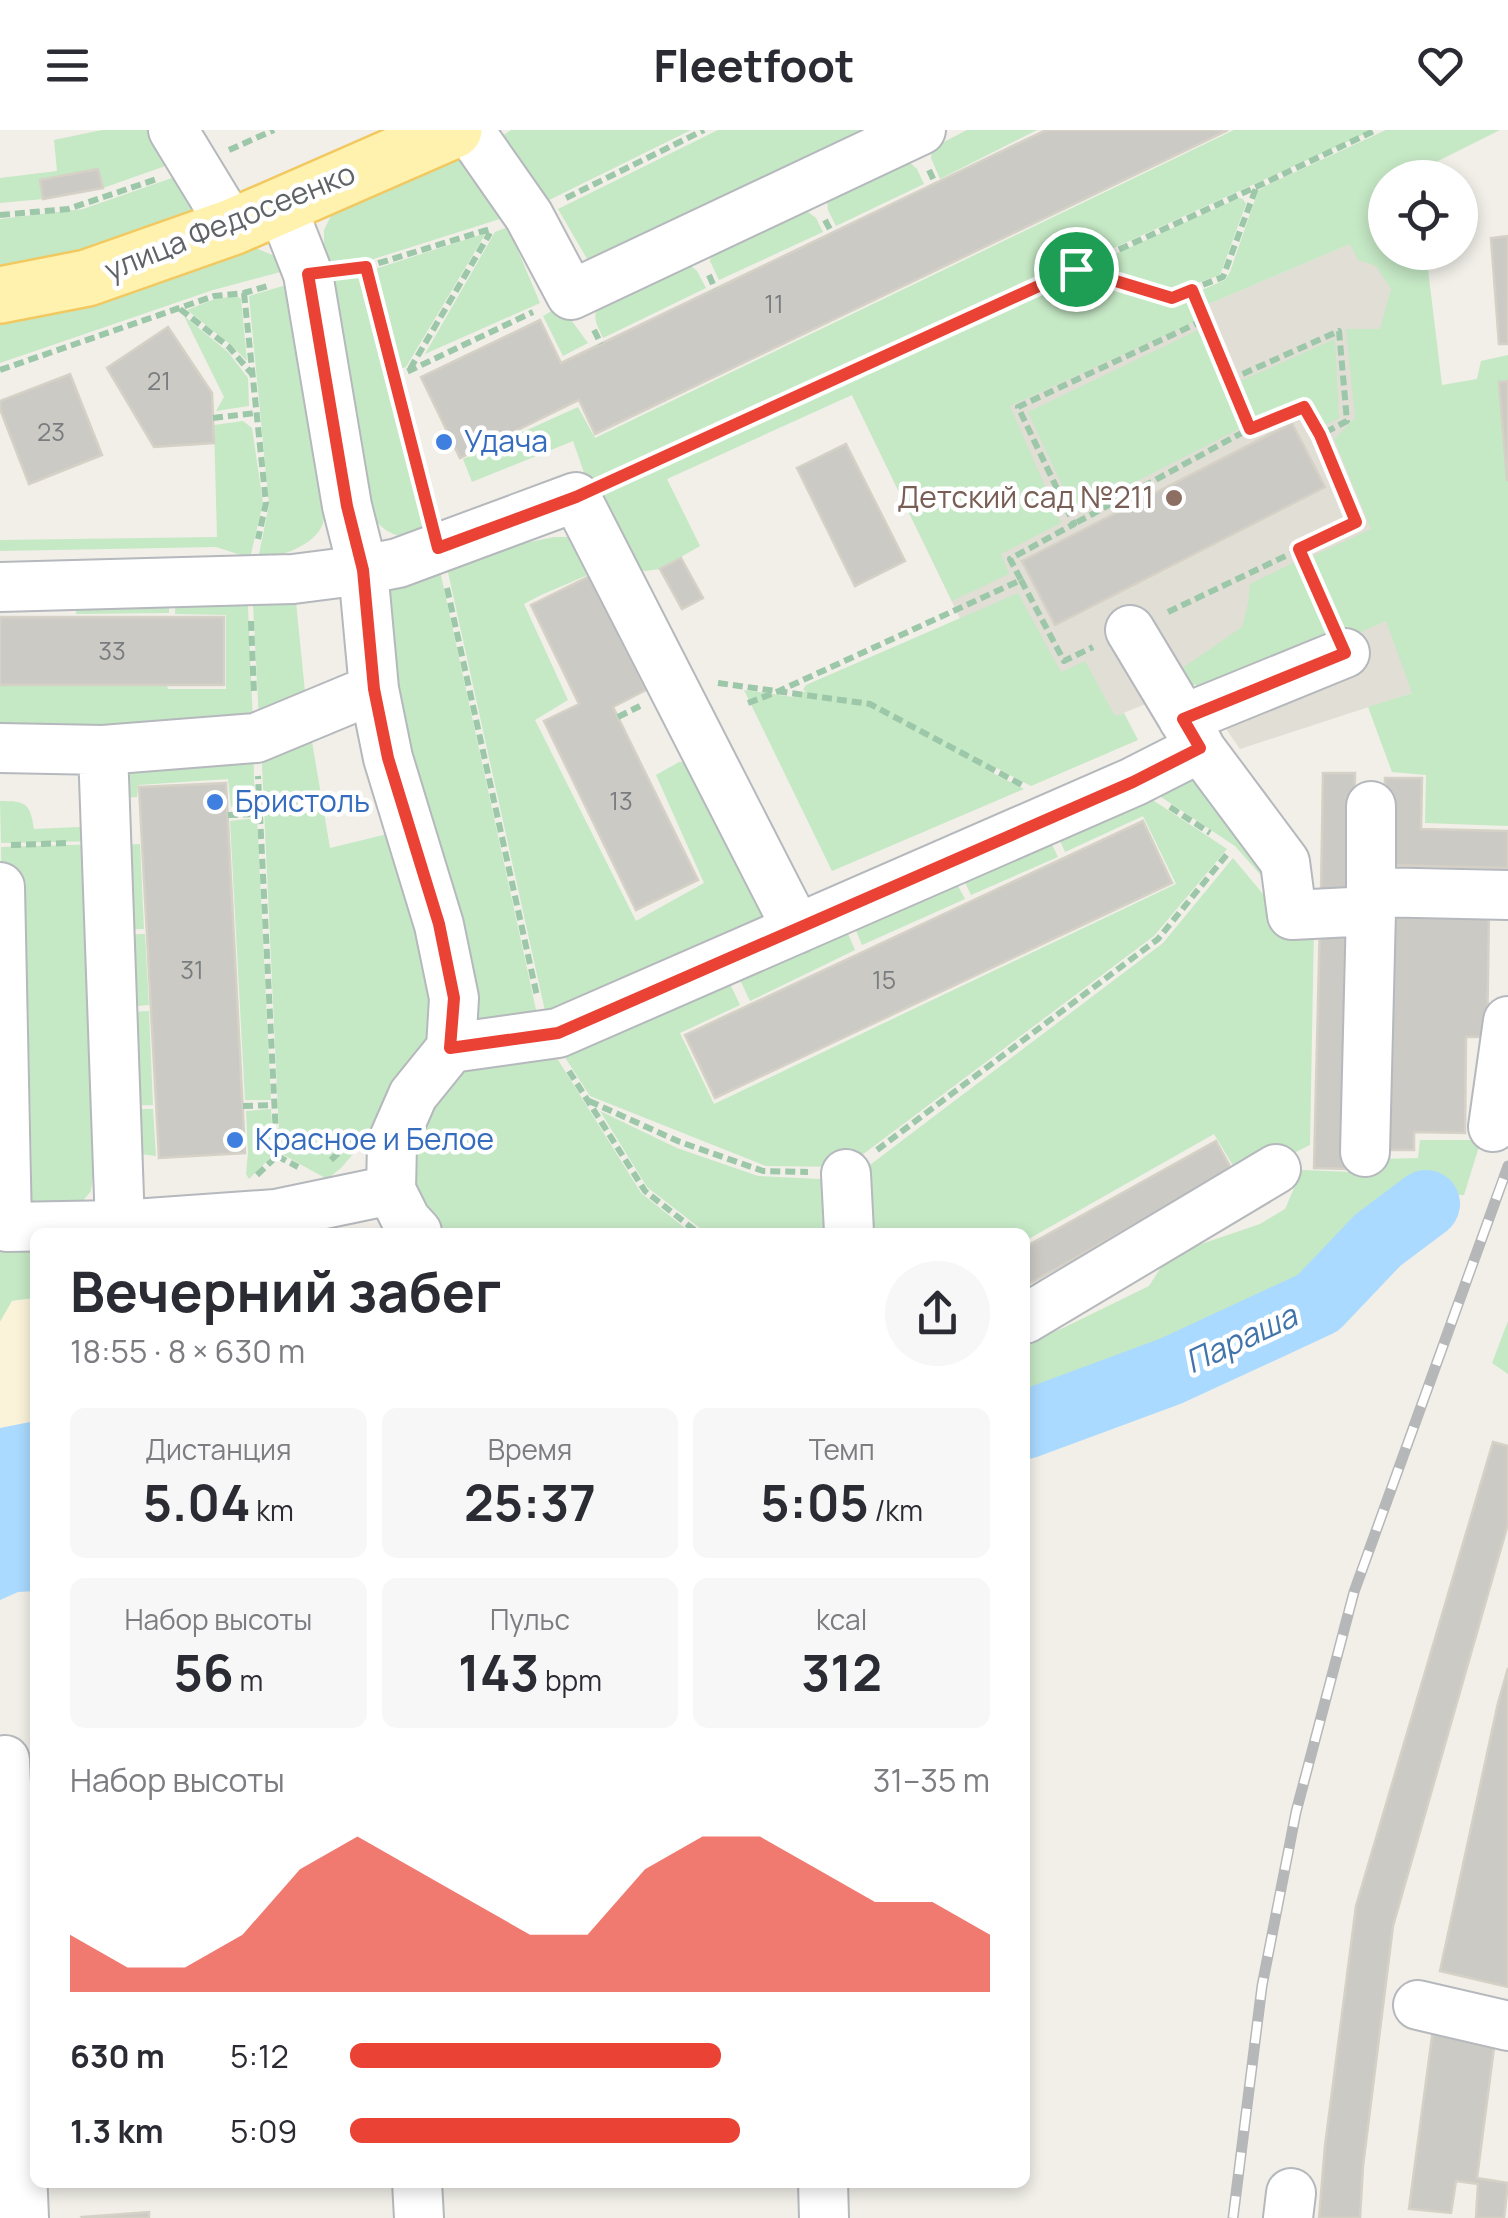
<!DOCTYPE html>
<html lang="ru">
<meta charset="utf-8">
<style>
:root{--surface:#fff;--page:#f7f7f7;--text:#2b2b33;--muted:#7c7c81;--accent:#ea4335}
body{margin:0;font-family:Manrope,sans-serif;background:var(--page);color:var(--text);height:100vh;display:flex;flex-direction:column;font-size:38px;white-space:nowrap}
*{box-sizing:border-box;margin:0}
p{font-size:32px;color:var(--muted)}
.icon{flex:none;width:55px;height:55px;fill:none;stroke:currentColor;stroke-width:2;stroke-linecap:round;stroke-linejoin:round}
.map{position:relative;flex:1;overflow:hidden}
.details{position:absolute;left:30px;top:1098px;width:1000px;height:960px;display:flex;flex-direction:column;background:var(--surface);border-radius:15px;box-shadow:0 5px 15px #0003}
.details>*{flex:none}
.buttons{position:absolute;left:1368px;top:30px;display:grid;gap:20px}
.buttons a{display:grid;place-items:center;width:110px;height:110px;border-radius:50%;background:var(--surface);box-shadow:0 5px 15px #0003;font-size:50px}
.pin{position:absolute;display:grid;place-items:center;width:85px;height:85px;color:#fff;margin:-42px;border:5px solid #fff;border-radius:50%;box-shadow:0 2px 10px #0007}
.round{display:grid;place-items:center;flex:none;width:105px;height:105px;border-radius:52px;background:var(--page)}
.head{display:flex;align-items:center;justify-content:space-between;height:170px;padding:0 40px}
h1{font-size:55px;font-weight:700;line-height:75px}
.metrics{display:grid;grid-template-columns:repeat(3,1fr);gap:15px;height:170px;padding:10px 40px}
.metrics div{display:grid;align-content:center;border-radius:15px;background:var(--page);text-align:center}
.metrics b{font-size:50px;font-weight:700}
.metrics small{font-size:28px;font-weight:400}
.metrics p{font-size:28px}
.chart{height:280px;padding:20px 40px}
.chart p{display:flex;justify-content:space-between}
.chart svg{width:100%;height:180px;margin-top:10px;fill:var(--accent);opacity:.7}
ul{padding:0 40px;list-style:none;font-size:32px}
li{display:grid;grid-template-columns:160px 120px 1fr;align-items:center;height:75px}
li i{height:25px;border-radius:12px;background:var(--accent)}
header{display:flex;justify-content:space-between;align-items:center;height:130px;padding:0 40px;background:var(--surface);font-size:45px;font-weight:700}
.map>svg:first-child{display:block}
.education{fill:#e1ded6}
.green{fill:#c5e8c5}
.sand{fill:#fbf3d9}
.water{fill:#aadaff}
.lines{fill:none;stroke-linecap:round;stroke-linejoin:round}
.river{stroke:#aadaff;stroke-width:68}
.building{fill:#cccac5;stroke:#d6d1c6;stroke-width:2.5}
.minor-casing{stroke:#b5b8bc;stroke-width:52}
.major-casing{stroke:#f2c960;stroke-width:60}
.path{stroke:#9cc7a9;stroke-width:6;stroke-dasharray:10 5;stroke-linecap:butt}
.minor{stroke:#fff;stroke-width:48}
.major{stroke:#fff2af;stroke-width:55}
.rail-casing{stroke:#b6b7b8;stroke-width:11}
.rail{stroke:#fff;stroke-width:8;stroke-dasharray:22;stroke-linecap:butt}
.route-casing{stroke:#fff;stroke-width:20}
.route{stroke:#ea4335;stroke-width:12}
.shop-dot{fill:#3f7fe0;stroke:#fff;stroke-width:4}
.education-dot{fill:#8d6e63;stroke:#fff;stroke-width:4}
.labels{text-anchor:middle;stroke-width:9;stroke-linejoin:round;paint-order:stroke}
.number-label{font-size:25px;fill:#7a7d7f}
.street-label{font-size:30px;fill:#5f6368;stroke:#fff}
.shop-label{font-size:30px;fill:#366cbe;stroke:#fff;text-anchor:start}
.education-label{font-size:30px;fill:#785e54;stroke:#fff;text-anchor:end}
.water-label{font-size:32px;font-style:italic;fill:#4174aa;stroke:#fff}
</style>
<header><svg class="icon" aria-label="menu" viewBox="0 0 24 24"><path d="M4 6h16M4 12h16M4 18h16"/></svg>Fleetfoot<svg class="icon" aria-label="heart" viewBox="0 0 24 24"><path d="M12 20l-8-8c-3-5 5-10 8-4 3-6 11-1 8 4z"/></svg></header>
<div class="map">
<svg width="1508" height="2088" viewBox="0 0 1508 2088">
<rect width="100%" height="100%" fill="#f1efe8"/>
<path class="education" d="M1385 99V122L1476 542 1240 619 1195 554 1025 623 852 265 1068 234Z"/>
<path class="green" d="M102 0H168L185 29 103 58 97 39 41 50 43 69 0 73V48L57 41 54 10Z
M511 0H691L531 79 500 7Z
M718 0H908L597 146 558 79Z
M967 0H1037L940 49 931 28 932 18Z
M1234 0H1373L589 357 573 311 472 352 463 329 578 277 595 308Z
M1386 0H1500L1420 40V47L1385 48V122L1426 123 1442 255 1477 249 1481 231 1508 225V696L1425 693 1426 645 1392 642 1368 577 1412 563 1386 491 1347 508 1313 426 1371 399 1334 309 1355 288 1346 199H1380L1391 159 1376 136 1358 130 1350 114 1204 176 1197 162 1225 150 1230 142 1258 61 1265 56Z
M458 23 522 82 364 132 324 136V100L334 80Z
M909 32 917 39 924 54 836 96 828 80 827 70 839 61Z
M192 41 194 77 181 89 58 127 0 138V89L83 79Z
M1239 68 1243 69 1246 74 1220 145 1170 163 1092 139 1095 133Z
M808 82 816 88 823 102 719 150 710 131 712 120 788 86Z
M508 97 540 173 425 224 495 102Z
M486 103 406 237 397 240 372 140Z
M258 119 282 129 288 140 213 160 0 233V193L104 170 162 153 245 120Z
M690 135 697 141 706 158 603 208C596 192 591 187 601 171Z
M364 140 393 280 426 405C400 408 391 408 373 388L324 145Z
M1075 142 1173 172 1187 166 1198 190 1010 276 1061 393 1001 424 1009 444 952 471 852 265 667 349 700 416 660 439 645 441 626 434 584 370Z
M293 153 326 368C325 379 326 392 319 401 307 418 279 427 258 429L269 375 249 166Z
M237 166 241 169 247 231 231 215 187 180 215 169Z
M564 174 569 187 588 213 563 226 543 186Z
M184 186 228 222 248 248 249 276 216 281 224 267Z
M1200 199 1241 298 1075 383 1028 282Z
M1335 209 1339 288 1322 297 1306 271 1254 290 1238 252Z
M243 291 252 298 263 373 250 428 216 417 0 421V410L217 407 214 295Z
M554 407H574L590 444 541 465 524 474 568 570 535 590 636 791 704 753 656 645 679 632 692 631 769 754 765 790 549 899 446 433 491 420Z
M1297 431 1332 514 1204 567 1195 554 1175 562 1168 548 1242 497 1248 474 1250 454Z
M439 436 540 898 472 899 396 623 384 470 392 458Z
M294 452 306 572 259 591 252 454Z
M247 453 253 594 0 605V555H167L168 559H226V485L175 484 176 455Z
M169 455V483L76 484 77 458Z
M1018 463 1061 542 1085 531 1115 586 1124 583 1138 610 1031 656 991 635 985 639 1024 659 832 741 744 560 793 567 806 561 803 560 806 555Z
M309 594 330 718 400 701 449 865 399 971 341 1038 327 1049 280 1023 261 614Z
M253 617 255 674 231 677 228 649 138 655 137 667 108 669 116 639Z
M1197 632 1275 761 1235 716 1140 653Z
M1133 657 1227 719 1154 806 846 1037 766 1036 590 966 555 912 722 837 740 875 680 903 714 974 1176 754 1143 686 1065 722 1052 692Z
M0 671C26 671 30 673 34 699L102 696 103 711 1 713Z
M257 688 271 970H245L230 691Z
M1043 696 1058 727 971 765 956 733Z
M103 714 87 824 93 1045 91 1061 81 1073 34 1075 24 1065 19 1049 32 1045 28 874 4 873 1 717Z
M140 714 144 799 112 800 107 716Z
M1233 728 1278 782 1314 795 1310 1015 1241 1049 1214 1004 1025 1111V1102H857L854 1047 1163 813Z
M948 737 965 769 862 815 848 782Z
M840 785 855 820 750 871 732 833Z
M145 804 149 875 115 878 111 805Z
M149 881 153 975 119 976 115 883Z
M545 909 641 1063 690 1102H428L403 1025 447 934Z
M119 979H153L156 1026 140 1024Z
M271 979 274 1024 249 1049 246 1044 248 1023 246 981Z
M600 981 677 1018 758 1046 841 1050 843 1102H705L647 1057Z
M1420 1010H1481L1464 1065C1423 1065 1408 1068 1371 1085L1363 1105 1344 1123 1303 1159 1262 1184 1025 1283V1213L1063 1198 1149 1156 1169 1125 1260 1094 1285 1079 1302 1040 1352 1042 1368 1040 1383 1029 1418 1028Z
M0 1107H35V1168L12 1171 0 1192Z
M1508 1191V1244L1492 1233Z"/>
<path class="sand" d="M35 1168V1291L0 1298V1192L12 1171Z"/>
<path class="water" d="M35 1291V1461L18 1462 0 1470V1298Z"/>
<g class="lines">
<path class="river" d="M1025 1295 1171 1241 1318 1173 1378 1110 1426 1074"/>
</g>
<path class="building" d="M1046 0H1228L595 304 579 270 460 328 421 247 540 190 561 233Z
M98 39 103 58 43 69 40 50Z
M1508 106V214H1499L1491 108Z
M168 197 212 263 214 313 154 317 107 238Z
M70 244 102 325 29 354 0 279V271Z
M1508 251V350H1507L1499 252Z
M1292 293 1325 357 1055 495 1022 431Z
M846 314 905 431 855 456 797 338Z
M681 428 703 468 682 479 660 439Z
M590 446 646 560 613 577 698 750 636 780 544 591 579 574 531 475Z
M0 487H224V555H0Z
M1323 643H1355L1353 764H1321Z
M1385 648H1422L1421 699 1508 701V738L1383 735Z
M226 653 245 1023 159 1028 139 657Z
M1143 691 1172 753 715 968 685 905Z
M1386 779 1489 781 1487 907H1466L1465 1003 1414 1002V1020H1382Z
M1320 791 1356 792 1351 1039 1314 1038Z
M1216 1011 1232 1040 1025 1156V1117Z
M1493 1312 1508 1316V1394L1393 1796 1363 2036 1360 2088H1319L1325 2016 1356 1776Z
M1508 1538V1857L1440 1841 1498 1573Z
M1433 1899 1495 1910 1477 2048 1508 2053 1504 2088H1476L1478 2054 1456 2051 1451 2083 1409 2079Z
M149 2082V2088H83L82 2087Z"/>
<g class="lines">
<defs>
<path id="minor" d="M173 0 232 97
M469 0 529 86 571 165 921 0
M281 75 308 144 347 376 363 440 374 559 388 628 439 795 454 868 451 918 413 965 392 1013 391 1060 406 1090 417 1102
M0 457 293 449 363 440 398 433 576 367 797 799
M1130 500 1199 615
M1183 589 1345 523
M0 618 103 620 256 608 374 559
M103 620 120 1095 276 1084 391 1060
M1371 676V781
M0 757 7 1097 120 1095
M1371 762 1508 765
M451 918 558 903 1133 652 1200 618 1285 732 1292 785 1371 781 1365 1022
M1493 997 1508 891
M846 1044 849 1102
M1025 1189 1276 1039
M5 1630 24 2088
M1418 1875 1508 1896
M417 2052 419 2088
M823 2052 824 2088
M1288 2088 1291 2063"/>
<path id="major" d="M0 165 87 148 232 97 454 0"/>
</defs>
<use href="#minor" class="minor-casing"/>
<use href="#major" class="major-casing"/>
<path class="path" d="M229 20 274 0
M929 40 935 53
M566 68 704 0
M0 85 68 79 157 49
M825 90 832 103
M366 137 428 378
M349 139 366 137 490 99
M1076 139 1172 168 1192 159
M709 145 715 159
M244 163 266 373 258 409
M180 179 229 217 252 244
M1204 190 1192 159 1223 147 1256 58
M594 200 601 214
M410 239 490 103
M0 240 214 166 244 163 268 156
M394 248 533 182
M1229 250 1339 201 1347 291 1320 305 1304 277 1249 299
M213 288 256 283
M614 350 1256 57 1376 0
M1299 419 1329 487
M1021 450 1064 531 1093 517
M447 458 537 866
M1168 482 1357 392 1320 305
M251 491 254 563
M718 553 870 574 1024 656
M748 573 779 561 1021 450 1010 429 1074 394 1018 277 1204 190 1249 299 1074 394
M618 587 640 576
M1170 677 1210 703
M228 685 260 684
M11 715 69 713
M569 941 645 1061 697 1102
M589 971 680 1012 763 1041 808 1042
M243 976 274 975
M877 1020 1158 809 1228 723
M277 1026 298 1037
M331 1030 351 1011
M257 1045 277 1026 258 646"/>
<use href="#minor" class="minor"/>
<use href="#major" class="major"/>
<defs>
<path id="rail" d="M1233 2088 1262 1856 1296 1682 1354 1462 1508 1036"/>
</defs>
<use href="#rail" class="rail-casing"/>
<use href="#rail" class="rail"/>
</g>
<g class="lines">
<defs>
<path id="route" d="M366 137 438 418 576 367 1076 139 1172 168 1192 160 1250 299 1304 277 1320 305 1356 392 1299 419 1345 523 1183 589 1200 618 1133 652 558 903 450 918 454 868 439 794 388 628 374 559 363 440 347 376 308 144Z"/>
</defs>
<use href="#route" class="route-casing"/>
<use href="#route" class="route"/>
</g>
<g class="shop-dot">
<circle cx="444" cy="312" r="10"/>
<circle cx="215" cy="672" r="10"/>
<circle cx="235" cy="1010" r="10"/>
</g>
<circle class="education-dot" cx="1174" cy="368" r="10"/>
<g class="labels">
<g class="number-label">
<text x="774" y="183">11</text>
<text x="159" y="260">21</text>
<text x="51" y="311">23</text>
<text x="112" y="530">33</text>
<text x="621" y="680">13</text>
<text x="192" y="849">31</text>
<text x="884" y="859">15</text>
</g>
<g class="street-label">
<text transform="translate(230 92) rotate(-22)" y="10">улица Федосеенко</text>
</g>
<g class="shop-label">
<text x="464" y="322">Удача</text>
<text x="235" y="682">Бристоль</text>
<text x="255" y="1020">Красное и Белое</text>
</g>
<g class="education-label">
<text x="1154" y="378">Детский сад №211</text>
</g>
<g class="water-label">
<text transform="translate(1241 1209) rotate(-25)" y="11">Параша</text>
</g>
</g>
</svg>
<div class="buttons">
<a><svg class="icon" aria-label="locate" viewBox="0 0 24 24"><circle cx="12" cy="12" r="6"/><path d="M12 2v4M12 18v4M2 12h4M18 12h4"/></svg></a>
</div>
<div class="pin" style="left:1076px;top:139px;background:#1e9e55"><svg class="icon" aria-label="arrive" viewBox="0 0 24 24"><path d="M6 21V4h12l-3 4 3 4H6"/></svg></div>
<section class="details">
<div class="head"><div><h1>Вечерний забег</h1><p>18:55 · 8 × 630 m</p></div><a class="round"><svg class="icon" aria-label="share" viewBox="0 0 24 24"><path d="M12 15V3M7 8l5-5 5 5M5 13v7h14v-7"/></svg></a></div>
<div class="metrics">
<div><p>Дистанция</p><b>5.04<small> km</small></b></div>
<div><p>Время</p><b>25:37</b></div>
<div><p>Темп</p><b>5:05<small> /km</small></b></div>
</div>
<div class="metrics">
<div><p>Набор высоты</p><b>56<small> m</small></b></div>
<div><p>Пульс</p><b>143<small> bpm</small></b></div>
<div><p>kcal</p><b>312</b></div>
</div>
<div class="chart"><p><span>Набор высоты</span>31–35 m</p>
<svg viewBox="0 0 160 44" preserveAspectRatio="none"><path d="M0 44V30L10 38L20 38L30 30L40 14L50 6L60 14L70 22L80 30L90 30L100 14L110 6L120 6L130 14L140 22L150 22L160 30V44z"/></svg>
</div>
<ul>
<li><b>630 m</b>5:12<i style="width:58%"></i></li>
<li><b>1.3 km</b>5:09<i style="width:61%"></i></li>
</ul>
</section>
</div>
